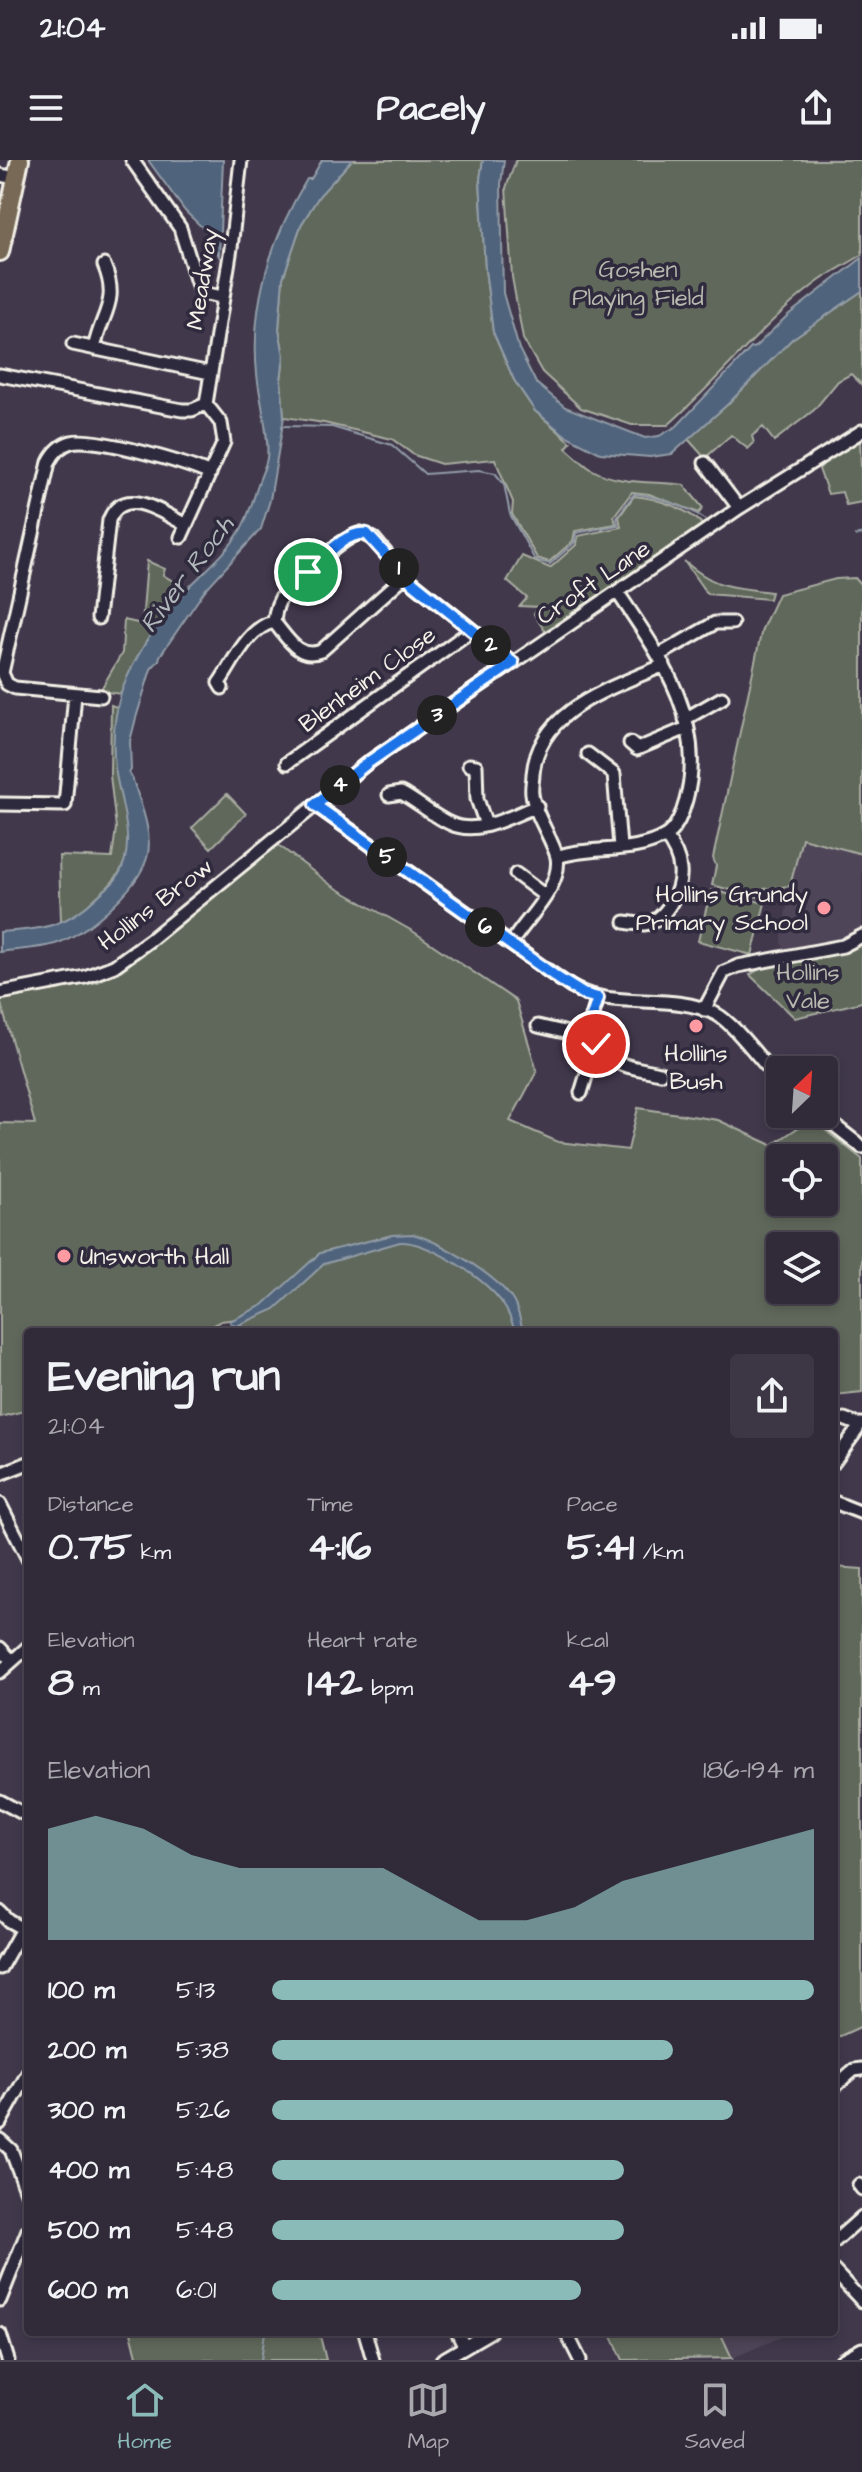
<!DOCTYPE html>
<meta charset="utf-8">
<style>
:root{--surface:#312a39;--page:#3d3644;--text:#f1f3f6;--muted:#a8a7ae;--line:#4c4653;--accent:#8bbbb9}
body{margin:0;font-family:"Architects Daughter",sans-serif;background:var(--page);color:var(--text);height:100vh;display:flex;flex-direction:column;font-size:30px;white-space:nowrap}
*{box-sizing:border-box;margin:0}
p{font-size:26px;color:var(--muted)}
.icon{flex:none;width:44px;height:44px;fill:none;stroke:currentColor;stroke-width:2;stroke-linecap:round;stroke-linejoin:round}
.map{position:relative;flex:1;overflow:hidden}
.drawer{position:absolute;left:24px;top:1168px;width:814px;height:1008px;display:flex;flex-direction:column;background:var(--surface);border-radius:8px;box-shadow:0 4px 12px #0003,0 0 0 2px var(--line)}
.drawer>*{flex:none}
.needle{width:52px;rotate:25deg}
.controls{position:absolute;left:766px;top:896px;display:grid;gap:16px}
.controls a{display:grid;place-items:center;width:72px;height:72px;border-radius:8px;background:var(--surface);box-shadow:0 4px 12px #0003,0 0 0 2px var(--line);font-size:40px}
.pin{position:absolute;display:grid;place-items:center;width:68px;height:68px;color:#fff;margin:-34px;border:4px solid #fff;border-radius:50%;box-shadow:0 2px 8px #0007}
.km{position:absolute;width:40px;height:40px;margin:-20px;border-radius:50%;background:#222;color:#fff;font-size:22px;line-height:40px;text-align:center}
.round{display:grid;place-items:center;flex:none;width:84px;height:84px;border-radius:8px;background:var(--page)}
.head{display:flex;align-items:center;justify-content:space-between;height:136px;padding:0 24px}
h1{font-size:44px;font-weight:700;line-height:60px}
.figures{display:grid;grid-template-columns:repeat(3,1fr);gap:12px;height:136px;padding:8px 24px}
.figures div{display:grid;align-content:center}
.figures b{font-size:40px;font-weight:700}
.figures small{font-size:22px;font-weight:400}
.figures p{font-size:22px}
.chart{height:224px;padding:16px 24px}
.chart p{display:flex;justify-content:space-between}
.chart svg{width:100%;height:144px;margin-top:8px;fill:var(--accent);opacity:.7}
ul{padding:0 24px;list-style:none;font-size:26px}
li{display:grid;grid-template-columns:128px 96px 1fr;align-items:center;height:60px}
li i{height:20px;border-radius:10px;background:var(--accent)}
.status{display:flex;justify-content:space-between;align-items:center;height:56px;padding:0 40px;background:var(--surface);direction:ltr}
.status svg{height:22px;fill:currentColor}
header{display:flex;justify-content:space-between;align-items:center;height:104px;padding:0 24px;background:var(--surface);font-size:36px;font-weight:700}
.tab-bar{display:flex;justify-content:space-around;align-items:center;height:112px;border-top:2px solid var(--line);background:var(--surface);font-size:22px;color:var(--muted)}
.tab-bar a{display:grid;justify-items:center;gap:4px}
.tab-bar .on{color:var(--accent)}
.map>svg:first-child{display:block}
.built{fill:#504559}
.green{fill:#5e675a;stroke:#a9aca1;stroke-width:2;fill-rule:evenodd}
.water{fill:#50647b;stroke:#929ca7;stroke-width:2}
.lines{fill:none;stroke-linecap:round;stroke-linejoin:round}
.stream{stroke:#929ca7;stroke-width:2}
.minor-casing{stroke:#f4f1e8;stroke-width:17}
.highway-casing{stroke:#f4f1e8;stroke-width:22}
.minor{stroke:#2f2a3d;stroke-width:11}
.highway{stroke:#776954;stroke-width:16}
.route-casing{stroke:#fff;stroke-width:16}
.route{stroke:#1a73e8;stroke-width:10}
.poi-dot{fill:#ff9aa2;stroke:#2f2a3d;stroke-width:3}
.labels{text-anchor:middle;stroke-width:7;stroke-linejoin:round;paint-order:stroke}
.park-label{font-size:24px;fill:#b8baaf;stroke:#2f2a3d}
.street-label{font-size:24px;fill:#f4f1e8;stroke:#2f2a3d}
.poi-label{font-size:24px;fill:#f4f1e8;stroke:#2f2a3d;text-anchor:end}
.water-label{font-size:26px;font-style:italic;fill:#b2b9bc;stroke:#2f2a3d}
</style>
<div class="status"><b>21:04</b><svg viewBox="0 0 49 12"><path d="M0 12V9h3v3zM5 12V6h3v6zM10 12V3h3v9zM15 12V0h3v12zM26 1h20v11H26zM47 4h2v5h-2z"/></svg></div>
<header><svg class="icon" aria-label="menu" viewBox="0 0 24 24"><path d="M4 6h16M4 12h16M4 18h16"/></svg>Pacely<svg class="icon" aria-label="share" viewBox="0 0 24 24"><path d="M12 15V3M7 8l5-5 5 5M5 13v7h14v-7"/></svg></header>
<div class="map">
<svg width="862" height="2200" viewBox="0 0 862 2200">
<rect width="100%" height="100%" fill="#41384c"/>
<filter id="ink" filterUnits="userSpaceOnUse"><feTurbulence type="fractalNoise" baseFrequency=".0125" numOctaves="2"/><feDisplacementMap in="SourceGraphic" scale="16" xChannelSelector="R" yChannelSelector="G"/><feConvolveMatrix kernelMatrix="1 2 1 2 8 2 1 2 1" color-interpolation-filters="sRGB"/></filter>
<g filter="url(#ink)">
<path class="built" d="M802 677 862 694V770L847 778 786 790 781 783 790 726Z
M610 2172H793L728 2200H623Z"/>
<path class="green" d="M352 0H483L480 19 485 109 493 172 514 220 535 251 571 282 566 288C574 295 582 303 591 309 617 325 655 321 684 325L703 348 699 353 649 334 632 332 614 356 616 364 575 371 573 381 549 402 537 398 512 354 513 342 495 299 441 304 414 295 392 279 324 263 284 257 281 220 284 196 279 169 283 118 301 65 319 36Z
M516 0H862V95C846 105 829 113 815 124 761 165 719 220 668 265H632L581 248 542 212 523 179 512 117 506 28Z
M862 131V225L851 214 838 221 814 250 774 281 763 267 752 276 754 283 748 289 731 275 705 298 688 279 728 244 792 179Z
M860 278 862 342 846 345 842 332 828 334 819 309 829 297Z
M634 336C656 338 689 349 703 365L545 471 534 454 539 447 520 446 527 438 507 421 522 396 550 408 576 385 578 376 621 367 619 357Z
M147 401 165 409 163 415 188 430C158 456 136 497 121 534L100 531 122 493 124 460 142 464Z
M684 401C717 429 729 426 771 432L769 439 707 434Z
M855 418 862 426V694L802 678 790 726 764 729 761 738 712 725 716 706 713 698 762 469 778 434 836 419Z
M111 545 119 548C103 601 132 643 127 691 125 709 114 722 101 733 87 745 80 755 61 762L59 696 112 698 116 668 110 615Z
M227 634 246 654 211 688 192 668Z
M277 684 331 725 414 772 516 841 537 911 510 961 558 982 628 990 638 948 718 960 772 985 811 959 862 999V1232L834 1235V1172H227L253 1157 221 1161 199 1172H28V1250L0 1257V963L35 964 0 840 98 822 127 805ZM780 998H824V1042H780ZM780 1086H824V1130H780Z
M711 730 765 743 752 795 698 781Z
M862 783V842L795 858 750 815C782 792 827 800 862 783Z
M834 1407 862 1409V1866L834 1879Z
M131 2172H319L326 2200H138Z
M610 2172H720L732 2198 623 2200Z"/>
<path class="water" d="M148 0H223L219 96 206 71 185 51Z
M322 0H352L319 36 301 65 283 118 279 169 284 196 281 220 284 257 270 340 261 369 205 430 160 496 159 500 151 509 136 558 130 581 131 610 129 613 133 620C140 642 154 675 147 698 137 730 86 774 55 784 38 789 17 789 0 792V772C44 769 66 767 98 736 104 730 111 726 116 719 139 686 120 644 115 608 112 582 114 555 122 530 133 500 154 467 175 442 195 418 223 399 240 371 249 356 254 338 259 321 262 313 266 305 267 298 270 278 259 236 257 214 250 144 272 77 307 19H311Z
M483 0H504L501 24 503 133 519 189 536 223 565 247 645 278 659 276 677 266 751 188 755 187 788 155 862 98V131L792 179 728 244 672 294 650 297 600 293 565 275 535 251 514 220 493 172 485 109 480 19Z
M413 1074C441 1082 492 1113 510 1136 518 1147 520 1159 523 1172H515C511 1157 505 1144 494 1133 476 1114 427 1081 400 1082L324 1104 275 1149 232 1168 230 1161 263 1145 320 1093 392 1075Z"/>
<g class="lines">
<path class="stream" d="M282 266 332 267 392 285 425 314 479 310 495 313 504 324 510 354 535 400 550 404 575 382 576 373 618 365 617 357 634 334C654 335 693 348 708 362
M855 376 862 374
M216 1172 234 1164
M27 1191H28
M261 2200 265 2172"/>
<defs>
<path id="minor" d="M132 0 180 68 199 129 206 134 222 137
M0 15 16 18
M73 184 210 213
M94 189C101 153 120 143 104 105
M0 215 182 250H192L206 244
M206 244 231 88 241 0
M705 303 739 348
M361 373C345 376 298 418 285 432 278 440 275 451 274 462 287 477 298 500 321 491L405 416
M361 373 374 379 405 416 513 503
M181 377 224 282 221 263 206 244
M98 458 109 360C124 324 163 353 186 365
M659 495 715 463H732
M222 528 219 523C233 503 248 467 274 462
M101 536 15 528 7 524 2 513 49 302C54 292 61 285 71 282 95 276 186 303 210 314
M685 559 722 538
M630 583 637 589 687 568
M588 594 614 614 620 687
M287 603 472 470
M469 605 476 606 477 639 486 665
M389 635 401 633C418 642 433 656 451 664 478 676 511 656 537 646
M0 644 65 645 75 534
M315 645 571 827C615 851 670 831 716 854 735 864 763 904 780 921
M557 697C551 676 534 654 532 633 531 627 533 620 533 614 539 548 613 528 664 505
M516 714 544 735
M625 762C631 763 637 764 644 764 665 762 682 730 680 710 679 698 673 686 665 676
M516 776C531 754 562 725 557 697 591 685 634 695 665 676 676 670 683 652 686 640 708 562 659 494 618 433
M0 833 85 817 114 806 150 780 366 604 739 348 862 271
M704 850 724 812 738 806 843 786 862 776
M538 866 581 876 592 872
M596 884C614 908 633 907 660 913
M581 933 596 884 590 863 598 838
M820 954 862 987
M844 1259 857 1264
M834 1302 857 1270V1264H862
M0 1314 28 1303
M834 1342 862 1353
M0 1344 28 1399
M0 1488 12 1501
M0 1512 28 1487
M0 1641 28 1656
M0 1752 9 1761 25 1770
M0 1808 22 1769
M834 1927 854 1910 862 1909
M0 1963 28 1913
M0 1980 11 1990 28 2035
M859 2025 862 2029
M834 2082 862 2057
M834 2111 862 2141
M0 2140 28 2070
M365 2172 373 2200
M457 2172 464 2186
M566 2172 580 2200
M0 2174 8 2200
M442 2200 490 2172
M842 2200 862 2189"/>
<path id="highway" d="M0 92 20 0"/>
</defs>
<use href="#minor" class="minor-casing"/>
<use href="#highway" class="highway-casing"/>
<use href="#minor" class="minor"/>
<use href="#highway" class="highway"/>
</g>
</g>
<g class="lines" filter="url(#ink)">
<defs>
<path id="route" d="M308 412C323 399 346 370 367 374L405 416 513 503 366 604 315 645 559 819 583 834 598 838 590 863 596 884"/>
</defs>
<use href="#route" class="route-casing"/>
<use href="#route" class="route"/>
</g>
<g class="poi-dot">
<circle cx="824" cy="748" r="8"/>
<circle cx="696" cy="866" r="8"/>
<circle cx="64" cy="1096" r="8"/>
</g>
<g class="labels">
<g class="park-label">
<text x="638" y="117">Goshen<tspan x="638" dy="28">Playing Field</tspan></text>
<text x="808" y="820">Hollins<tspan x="808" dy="28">Vale</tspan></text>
</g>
<g class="street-label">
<text transform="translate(202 119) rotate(-81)" y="8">Meadway</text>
<text transform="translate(593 422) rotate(-34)" y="8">Croft Lane</text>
<text transform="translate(367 519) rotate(-36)" y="8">Blenheim Close</text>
<text transform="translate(155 744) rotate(-37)" y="8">Hollins Brow</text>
</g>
<g class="poi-label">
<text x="808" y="742">Hollins Grundy<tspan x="808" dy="28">Primary School</tspan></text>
<text x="696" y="901" text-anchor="middle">Hollins<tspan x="696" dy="28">Bush</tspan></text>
<text x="80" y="1104" text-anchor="start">Unsworth Hall</text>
</g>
<g class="water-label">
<text transform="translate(186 414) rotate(-53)" y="9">River Roch</text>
</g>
</g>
</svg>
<div class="controls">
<a><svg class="needle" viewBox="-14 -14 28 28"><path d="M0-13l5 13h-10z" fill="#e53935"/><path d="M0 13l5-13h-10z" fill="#a8a7ae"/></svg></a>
<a><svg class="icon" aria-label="locate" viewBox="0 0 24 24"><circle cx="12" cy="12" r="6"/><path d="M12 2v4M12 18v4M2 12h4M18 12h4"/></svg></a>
<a><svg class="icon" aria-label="layers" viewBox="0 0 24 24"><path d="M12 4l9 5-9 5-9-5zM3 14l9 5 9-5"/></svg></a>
</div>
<div class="pin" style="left:308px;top:412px;background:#1e9e55"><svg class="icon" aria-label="arrive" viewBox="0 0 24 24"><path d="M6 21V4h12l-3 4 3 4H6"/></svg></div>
<div class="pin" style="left:596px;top:884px;background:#d93025"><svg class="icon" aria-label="check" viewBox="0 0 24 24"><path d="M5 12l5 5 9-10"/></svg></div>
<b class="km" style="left:399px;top:408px">1</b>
<b class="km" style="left:491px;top:485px">2</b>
<b class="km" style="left:437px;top:555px">3</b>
<b class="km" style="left:340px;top:625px">4</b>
<b class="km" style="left:387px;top:697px">5</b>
<b class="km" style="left:485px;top:767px">6</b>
<section class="drawer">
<div class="head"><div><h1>Evening run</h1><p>21:04</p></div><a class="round"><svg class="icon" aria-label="share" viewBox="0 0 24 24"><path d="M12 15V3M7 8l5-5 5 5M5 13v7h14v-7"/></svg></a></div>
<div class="figures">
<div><p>Distance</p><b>0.75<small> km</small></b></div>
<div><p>Time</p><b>4:16</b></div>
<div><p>Pace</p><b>5:41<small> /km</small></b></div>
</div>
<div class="figures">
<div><p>Elevation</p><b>8<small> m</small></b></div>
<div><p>Heart rate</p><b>142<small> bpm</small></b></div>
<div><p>kcal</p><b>49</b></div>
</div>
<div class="chart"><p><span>Elevation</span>186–194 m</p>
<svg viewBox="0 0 160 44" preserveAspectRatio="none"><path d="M0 44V10L10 6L20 10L30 18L40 22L50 22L60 22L70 22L80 30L90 38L100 38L110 34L120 26L130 22L140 18L150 14L160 10V44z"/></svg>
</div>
<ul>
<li><b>100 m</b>5:13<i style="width:100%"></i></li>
<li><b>200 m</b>5:38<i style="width:74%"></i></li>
<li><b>300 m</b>5:26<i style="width:85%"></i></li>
<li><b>400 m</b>5:48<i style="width:65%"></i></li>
<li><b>500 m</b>5:48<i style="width:65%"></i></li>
<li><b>600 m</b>6:01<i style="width:57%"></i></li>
</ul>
</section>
</div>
<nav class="tab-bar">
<a class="on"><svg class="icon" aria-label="home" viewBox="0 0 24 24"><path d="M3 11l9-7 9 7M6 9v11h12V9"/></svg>Home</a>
<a><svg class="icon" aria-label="map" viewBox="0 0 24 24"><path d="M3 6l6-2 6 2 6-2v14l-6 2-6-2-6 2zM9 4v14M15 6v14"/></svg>Map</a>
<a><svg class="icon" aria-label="saved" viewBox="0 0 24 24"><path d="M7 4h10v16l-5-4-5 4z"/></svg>Saved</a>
</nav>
